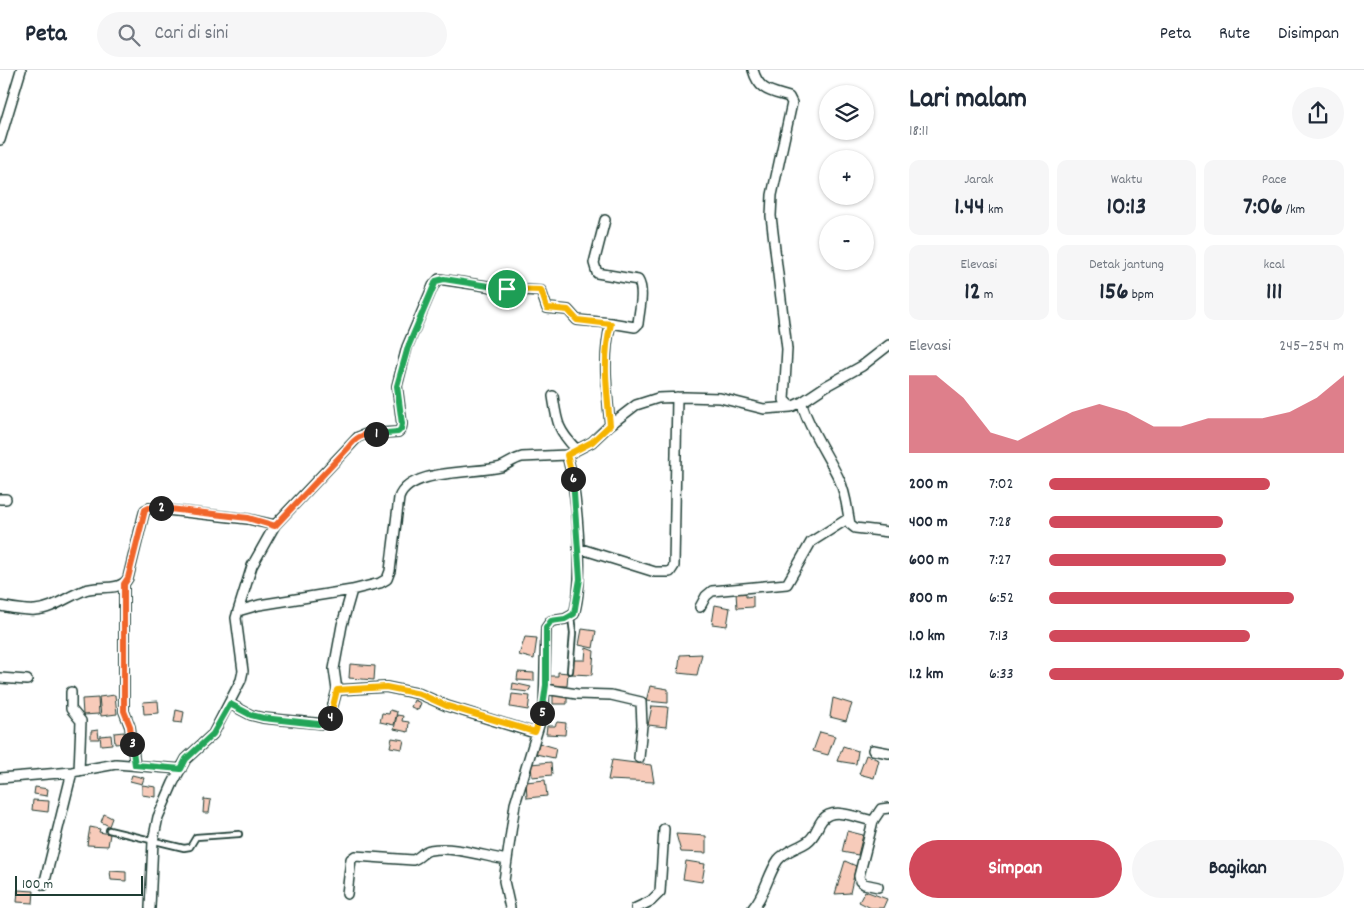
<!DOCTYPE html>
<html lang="id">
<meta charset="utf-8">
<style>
:root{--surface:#fff;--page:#f6f6f7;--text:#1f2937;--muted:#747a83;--line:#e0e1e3;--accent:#d1495b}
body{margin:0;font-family:Dekko,sans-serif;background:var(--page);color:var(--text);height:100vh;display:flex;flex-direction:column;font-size:19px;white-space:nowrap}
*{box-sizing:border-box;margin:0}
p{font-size:16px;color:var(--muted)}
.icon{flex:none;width:28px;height:28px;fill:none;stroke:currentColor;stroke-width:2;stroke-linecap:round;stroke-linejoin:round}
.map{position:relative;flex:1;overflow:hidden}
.panel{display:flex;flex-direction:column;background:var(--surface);width:475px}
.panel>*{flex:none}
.fabs{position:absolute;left:819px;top:15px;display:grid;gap:10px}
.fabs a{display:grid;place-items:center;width:55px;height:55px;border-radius:50%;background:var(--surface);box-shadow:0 1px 4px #0004;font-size:25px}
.scale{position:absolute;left:15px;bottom:12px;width:128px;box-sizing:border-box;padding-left:5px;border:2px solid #1f3d34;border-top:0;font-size:14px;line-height:18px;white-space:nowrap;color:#1f3d34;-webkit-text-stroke:4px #fff;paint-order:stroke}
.pin{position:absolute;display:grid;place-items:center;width:42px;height:42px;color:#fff;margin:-21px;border:2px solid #fff;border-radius:50%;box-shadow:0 1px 5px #0007}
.km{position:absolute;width:25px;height:25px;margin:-12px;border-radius:50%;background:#222;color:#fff;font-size:14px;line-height:25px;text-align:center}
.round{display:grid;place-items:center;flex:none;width:52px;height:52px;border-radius:26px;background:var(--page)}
.head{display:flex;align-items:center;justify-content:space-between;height:85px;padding:0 20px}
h1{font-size:28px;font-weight:700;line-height:38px}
.stats{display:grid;grid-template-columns:repeat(3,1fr);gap:8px;height:85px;padding:5px 20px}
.stats div{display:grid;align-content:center;border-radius:10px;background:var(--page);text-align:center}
.stats b{font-size:25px;font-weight:700}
.stats small{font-size:14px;font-weight:400}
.stats p{font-size:14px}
.chart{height:140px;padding:10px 20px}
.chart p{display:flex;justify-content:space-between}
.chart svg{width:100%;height:90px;margin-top:5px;fill:var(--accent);opacity:.7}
.cta{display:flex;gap:10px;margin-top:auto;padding:10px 20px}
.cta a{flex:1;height:58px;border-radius:30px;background:var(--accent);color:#fff;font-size:20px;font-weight:700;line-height:58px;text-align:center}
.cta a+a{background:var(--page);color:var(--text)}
ul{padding:0 20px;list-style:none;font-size:16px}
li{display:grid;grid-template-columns:80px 60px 1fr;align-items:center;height:38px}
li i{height:12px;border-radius:6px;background:var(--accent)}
header{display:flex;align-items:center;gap:30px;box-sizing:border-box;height:70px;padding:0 25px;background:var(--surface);border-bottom:1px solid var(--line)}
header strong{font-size:24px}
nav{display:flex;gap:28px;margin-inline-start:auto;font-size:18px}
.search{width:350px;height:45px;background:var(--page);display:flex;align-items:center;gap:12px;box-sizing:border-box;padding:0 18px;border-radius:28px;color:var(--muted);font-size:19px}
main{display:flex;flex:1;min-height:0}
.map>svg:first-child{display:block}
.building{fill:#f7cbba;stroke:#1f3d34}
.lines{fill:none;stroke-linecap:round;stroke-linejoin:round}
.service-casing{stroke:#1f3d34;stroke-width:8}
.minor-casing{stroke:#1f3d34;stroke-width:12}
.service{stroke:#fff;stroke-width:4.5}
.minor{stroke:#fff;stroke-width:9}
.split-1-casing{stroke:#fff;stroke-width:10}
.split-2-casing{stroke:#fff;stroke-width:10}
.split-3-casing{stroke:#fff;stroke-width:10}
.split-4-casing{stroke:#fff;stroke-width:10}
.split-5-casing{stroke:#fff;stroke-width:10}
.split-6-casing{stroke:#fff;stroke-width:10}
.split-7-casing{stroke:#fff;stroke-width:10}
.split-1{stroke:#22a559;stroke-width:6}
.split-2{stroke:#f0652b;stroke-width:6}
.split-3{stroke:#f0652b;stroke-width:6}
.split-4{stroke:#22a559;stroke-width:6}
.split-5{stroke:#f5b400;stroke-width:6}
.split-6{stroke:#22a559;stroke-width:6}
.split-7{stroke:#f5b400;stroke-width:6}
</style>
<header>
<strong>Peta</strong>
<div class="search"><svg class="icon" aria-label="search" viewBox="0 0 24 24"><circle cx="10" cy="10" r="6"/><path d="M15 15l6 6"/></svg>Cari di sini</div>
<nav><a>Peta</a><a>Rute</a><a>Disimpan</a></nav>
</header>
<main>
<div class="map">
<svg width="889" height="838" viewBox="0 0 889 838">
<rect width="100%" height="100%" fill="#fff"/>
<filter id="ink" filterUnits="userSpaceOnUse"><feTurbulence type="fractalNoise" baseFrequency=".02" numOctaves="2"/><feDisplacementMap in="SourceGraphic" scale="10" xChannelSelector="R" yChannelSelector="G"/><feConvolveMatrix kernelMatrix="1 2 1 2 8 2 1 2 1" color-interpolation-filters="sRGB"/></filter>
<g filter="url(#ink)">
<path class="building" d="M736 523H746V527L753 526V537L737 538Z
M715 535 730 538 727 556 712 554Z
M582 559 596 561 593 578 579 575Z
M525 567 537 568 534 589 519 585Z
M586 578 594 581 592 605 572 604 573 590H585Z
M702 584 697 605 678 603 680 585Z
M350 594 375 596 374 610 349 608Z
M518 602 534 603V611L517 610Z
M558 602 568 603 567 616H551L548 606H558Z
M513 613 531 617 528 622 512 620Z
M650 616 668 619V633L646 631Z
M512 624 530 626 528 640 510 637Z
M553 624H567V634H553Z
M115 625 117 644 101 646 99 627Z
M98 628 99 644 83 645 82 629Z
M833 628 852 634 846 651 830 647Z
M414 630 421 633 418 640 411 637Z
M158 631 159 643 144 644 143 632Z
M652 636 668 637 666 657 648 655Z
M176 640 184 642 182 653 174 652Z
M390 640 397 642 394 655 380 652 382 643 389 644Z
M397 645 403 646 402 651 409 652 408 662 394 659Z
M557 652 566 653 565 665 546 664 547 656H555Z
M98 660 99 669H91V661Z
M124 662 125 673 115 674 114 663Z
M820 662 835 666 828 685 813 681Z
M111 665 112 674 101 675 100 666Z
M392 668 404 670 402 679 390 677Z
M539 673 556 678 554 688 536 684Z
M843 676 858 681 856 694 837 691Z
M866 685 879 690 874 708 859 704Z
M612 690 651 695 654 712 608 710Z
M551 692 552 705 532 707 531 694Z
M132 705 144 708 142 714 130 711Z
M545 710 547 726 527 728 526 712Z
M142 715 156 717V727L142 725Z
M35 717 48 719 47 726 34 724Z
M204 729 211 730 209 743H203Z
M33 730 49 731 48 742 32 740Z
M104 744 112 748 109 756 101 752Z
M90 757 100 759 99 762 110 764 108 776 87 775Z
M847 761 863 765 858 785 842 782Z
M676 764 706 766V783L681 782Z
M686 791 705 794 702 812 683 809Z
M845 791 856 796 850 823 835 824Z
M110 801 126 802V811L111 810Z
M18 820 34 821 33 833 17 832Z
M865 821 887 829 883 838H871L859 832Z"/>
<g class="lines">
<defs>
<path id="service" d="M570 601 573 563 571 547
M109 760 184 778 190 777 196 767 239 764"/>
<path id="minor" d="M753 0C759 21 770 21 789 27L792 33 772 125 771 146 787 279 784 330 791 337
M0 70 21 0
M605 150 594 193 597 203 638 210C645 221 639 241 638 254L635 257 611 253
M553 326C557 352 557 359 576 379
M802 332C803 348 831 391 839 409 846 423 847 439 850 454L855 458 889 462
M0 429H6
M578 478 655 502H670L674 496 677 327
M124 514V641L130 657 135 695
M0 536C11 538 24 541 35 540 53 539 68 526 85 520 98 515 121 522 128 508L143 447 145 440 149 438 248 449 275 455
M700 537 706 526 712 521 787 514 811 472 849 448
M238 541 252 496 275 455 358 367 366 364 398 362 401 359 402 354 397 316 407 277 433 216 439 209 507 219 541 221 547 238 568 240 577 250 611 253C602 286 607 322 610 355
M0 608 27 610
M545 619 577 624 611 625 641 632 642 655 639 688
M337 620 334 599 342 555 352 520
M71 622V639L81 651 79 701
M230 634 251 645 263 648 325 654 329 650 337 620 386 617 420 624 447 636 535 663
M873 680 889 683
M0 708 72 702 116 694 181 699
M44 815 72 702
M878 817 864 814 860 811 859 806 873 751 881 739 889 738
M347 824 351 789 355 786 413 790C420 788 423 781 430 780 454 776 483 786 507 790
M150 838 153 771 158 747 173 713 186 689 213 664 241 610 243 601 236 548 238 541 259 535 352 520 380 513 387 509 390 501 399 428C409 398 475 404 501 397 508 394 514 389 522 387L567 385
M510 838 504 811 515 734 544 639 546 558 551 551 565 549 574 544C585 507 577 422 567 385L592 372 610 355 636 335 658 328 685 327 720 328 764 339 791 337 802 332 826 316 862 296 889 275
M636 838 651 831 660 822 664 759
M753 838C765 825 768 804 778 790 785 781 798 778 807 772 816 766 816 758 822 750 833 736 858 748 873 751"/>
</defs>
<use href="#service" class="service-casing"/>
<use href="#minor" class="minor-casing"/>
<use href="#service" class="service"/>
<use href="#minor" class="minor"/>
</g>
</g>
<g class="lines" filter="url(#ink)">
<defs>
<path id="split-1" d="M376 364 398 362 401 359 402 354 397 316 408 277 436 211 444 209 507 219"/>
<path id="split-2" d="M161 438 248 448 275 456 348 378C356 367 362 364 376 364"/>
<path id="split-3" d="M132 674 130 656 124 641V514L128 508 145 440 149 438H161"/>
<path id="split-4" d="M132 674 135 695 181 699 186 689 213 664 230 634 251 645 263 648 318 654H325L330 648"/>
<path id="split-5" d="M330 648 337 620 386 617 420 624 447 636 535 662 542 643"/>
<path id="split-6" d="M542 643 546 615V558L551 551 565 549 574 544 580 509 573 409"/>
<path id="split-7" d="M507 219 541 220 547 238 568 240 577 250 611 254C602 286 607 322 610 355L592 372 567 385 573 409"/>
</defs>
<use href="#split-1" class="split-1-casing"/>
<use href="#split-2" class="split-2-casing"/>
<use href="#split-3" class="split-3-casing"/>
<use href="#split-4" class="split-4-casing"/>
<use href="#split-5" class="split-5-casing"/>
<use href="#split-6" class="split-6-casing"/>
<use href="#split-7" class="split-7-casing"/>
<use href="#split-1" class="split-1"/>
<use href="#split-2" class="split-2"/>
<use href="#split-3" class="split-3"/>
<use href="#split-4" class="split-4"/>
<use href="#split-5" class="split-5"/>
<use href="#split-6" class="split-6"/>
<use href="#split-7" class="split-7"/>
</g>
</svg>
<div class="fabs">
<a><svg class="icon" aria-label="layers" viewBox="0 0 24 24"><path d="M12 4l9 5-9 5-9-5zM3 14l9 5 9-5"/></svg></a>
<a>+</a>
<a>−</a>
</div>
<div class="scale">100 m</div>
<div class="pin" style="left:507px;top:219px;background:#1e9e55"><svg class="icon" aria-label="arrive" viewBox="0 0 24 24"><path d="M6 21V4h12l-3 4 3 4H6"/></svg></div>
<b class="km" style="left:376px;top:364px">1</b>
<b class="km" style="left:161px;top:438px">2</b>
<b class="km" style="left:132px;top:674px">3</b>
<b class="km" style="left:330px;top:648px">4</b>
<b class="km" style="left:542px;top:643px">5</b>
<b class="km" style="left:573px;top:409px">6</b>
</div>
<section class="panel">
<div class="head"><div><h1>Lari malam</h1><p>18:11</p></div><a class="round"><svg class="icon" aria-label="share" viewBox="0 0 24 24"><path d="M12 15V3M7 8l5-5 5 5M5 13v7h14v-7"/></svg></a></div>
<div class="stats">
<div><p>Jarak</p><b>1.44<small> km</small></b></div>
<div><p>Waktu</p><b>10:13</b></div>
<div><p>Pace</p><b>7:06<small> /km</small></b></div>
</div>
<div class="stats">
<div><p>Elevasi</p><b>12<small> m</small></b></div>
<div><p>Detak jantung</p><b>156<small> bpm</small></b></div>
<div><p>kcal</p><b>111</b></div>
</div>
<div class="chart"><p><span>Elevasi</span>245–254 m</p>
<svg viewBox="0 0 160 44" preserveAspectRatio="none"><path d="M0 44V6L10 6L20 17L30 34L40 38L50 31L60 24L70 20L80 24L90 31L100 31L110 27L120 27L130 27L140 24L150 17L160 6V44z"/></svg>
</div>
<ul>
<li><b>200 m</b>7:02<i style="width:75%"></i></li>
<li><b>400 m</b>7:28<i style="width:59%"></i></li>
<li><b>600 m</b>7:27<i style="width:60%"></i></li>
<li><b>800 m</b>6:52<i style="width:83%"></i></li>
<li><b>1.0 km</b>7:13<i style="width:68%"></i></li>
<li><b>1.2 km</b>6:33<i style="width:100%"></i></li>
</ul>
<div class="cta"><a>Simpan</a><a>Bagikan</a></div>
</section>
</main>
